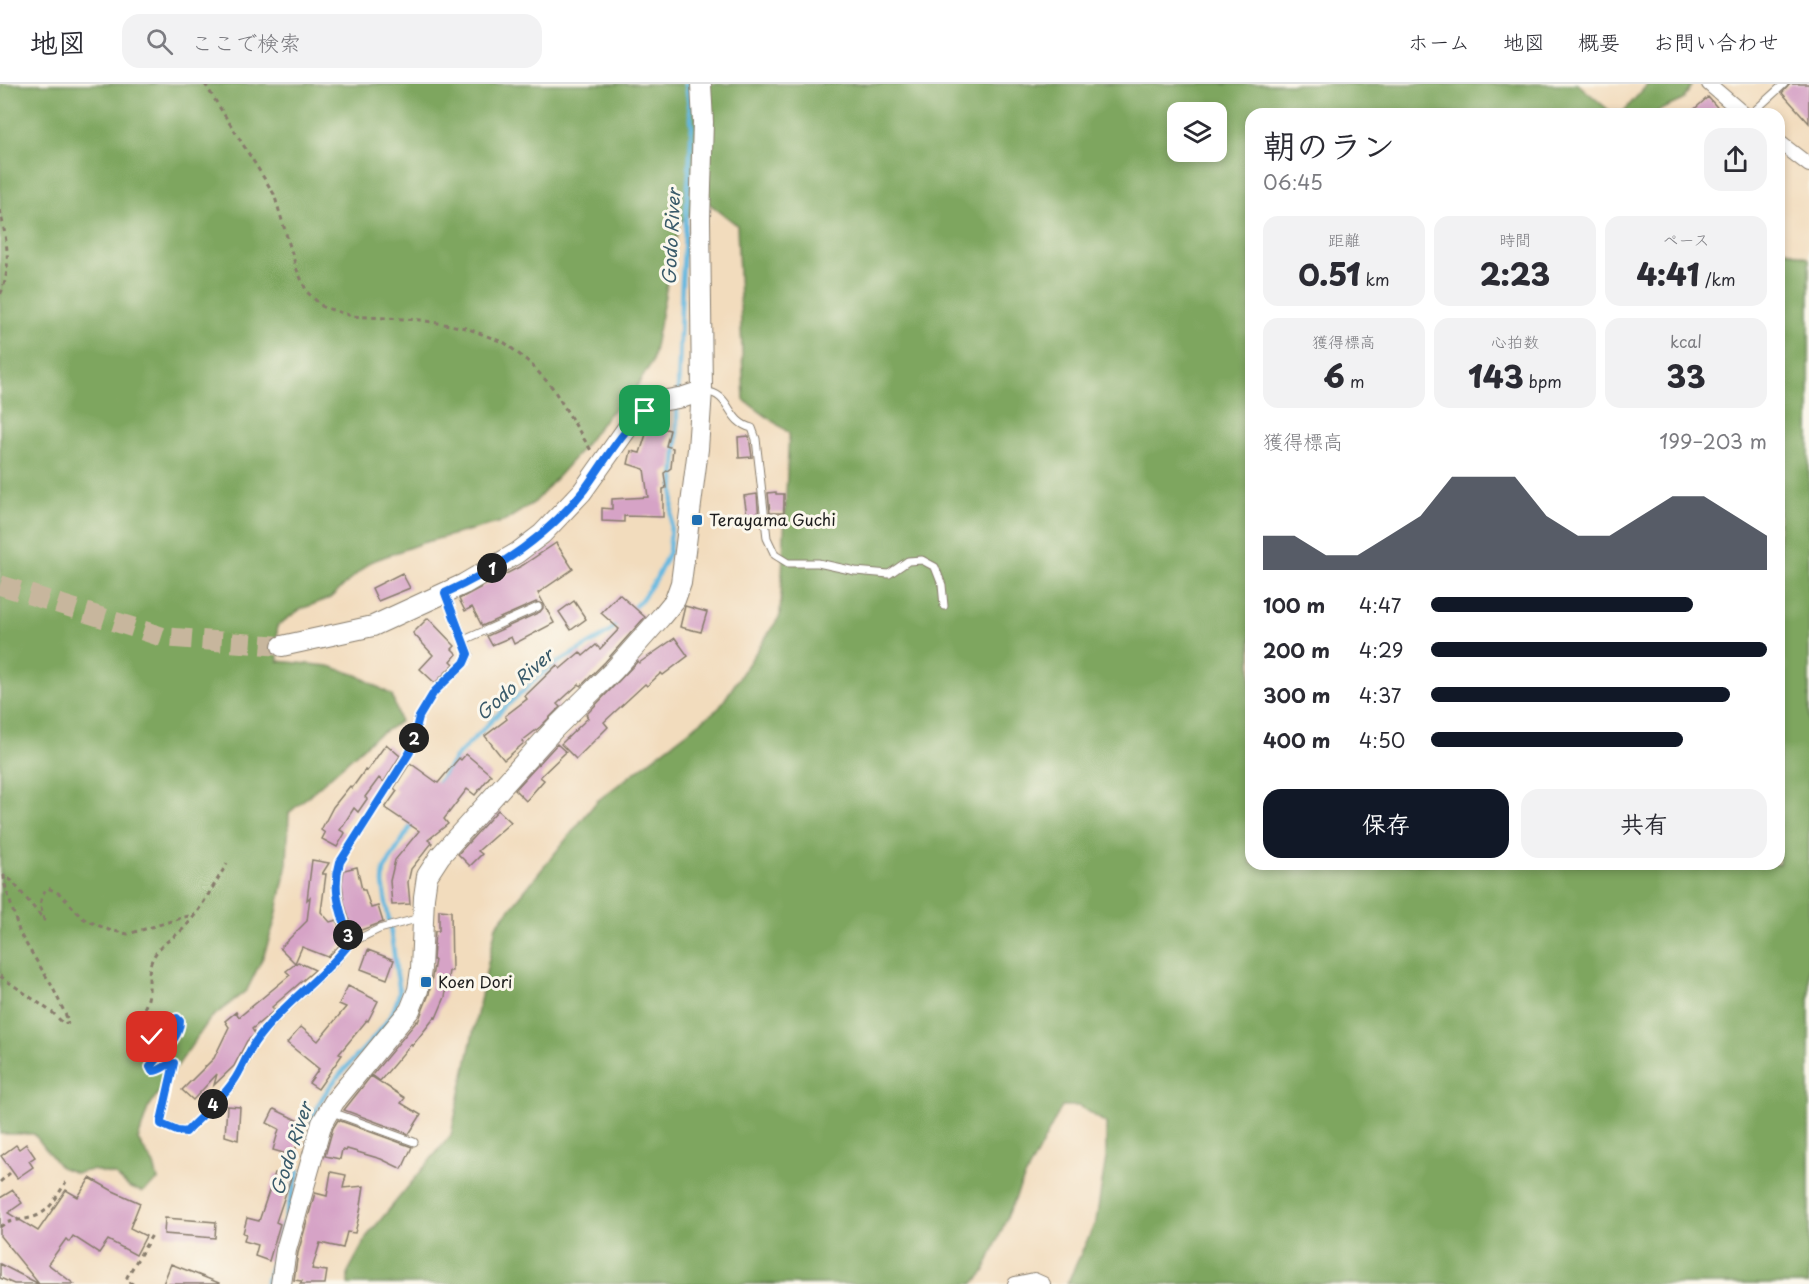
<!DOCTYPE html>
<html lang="ja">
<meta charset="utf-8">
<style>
:root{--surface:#fff;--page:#f2f2f3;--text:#2b2b33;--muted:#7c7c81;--line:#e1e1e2;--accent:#111827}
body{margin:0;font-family:"Playpen Sans","Klee One",sans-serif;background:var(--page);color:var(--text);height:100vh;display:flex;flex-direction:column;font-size:22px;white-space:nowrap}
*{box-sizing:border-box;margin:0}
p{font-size:20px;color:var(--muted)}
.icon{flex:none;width:33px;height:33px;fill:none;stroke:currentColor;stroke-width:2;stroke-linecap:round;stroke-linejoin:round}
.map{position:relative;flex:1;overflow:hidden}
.side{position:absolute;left:1245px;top:24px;width:540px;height:762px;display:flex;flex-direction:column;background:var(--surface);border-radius:18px;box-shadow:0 3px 9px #0003}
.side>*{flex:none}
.buttons{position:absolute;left:1167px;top:18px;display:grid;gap:12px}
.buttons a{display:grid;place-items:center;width:60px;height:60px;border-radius:12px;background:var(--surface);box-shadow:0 3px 9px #0003;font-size:30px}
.pin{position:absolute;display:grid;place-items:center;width:51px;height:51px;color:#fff;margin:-26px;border-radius:12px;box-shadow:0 3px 9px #0006}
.km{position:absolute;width:30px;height:30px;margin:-15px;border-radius:50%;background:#222;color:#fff;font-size:16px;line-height:30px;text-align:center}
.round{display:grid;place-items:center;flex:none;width:63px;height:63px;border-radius:18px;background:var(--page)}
.overview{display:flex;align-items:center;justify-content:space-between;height:102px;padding:0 18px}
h1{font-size:33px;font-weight:800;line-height:45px}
.metrics{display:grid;grid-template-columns:repeat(3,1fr);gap:9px;height:102px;padding:6px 18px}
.metrics div{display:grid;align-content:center;border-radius:15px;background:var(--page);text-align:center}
.metrics b{font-size:30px;font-weight:800}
.metrics small{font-size:16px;font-weight:400}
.metrics p{font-size:16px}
.chart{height:168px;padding:12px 18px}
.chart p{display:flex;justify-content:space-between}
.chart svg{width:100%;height:108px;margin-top:6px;fill:var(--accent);opacity:.7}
.primary-button{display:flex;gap:12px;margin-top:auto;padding:12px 18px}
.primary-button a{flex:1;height:69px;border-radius:18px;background:var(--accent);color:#fff;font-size:24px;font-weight:800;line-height:69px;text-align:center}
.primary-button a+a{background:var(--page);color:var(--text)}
ul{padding:0 18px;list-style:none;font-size:20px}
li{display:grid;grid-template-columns:96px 72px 1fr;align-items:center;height:45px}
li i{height:15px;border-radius:8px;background:var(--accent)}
header{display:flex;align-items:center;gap:36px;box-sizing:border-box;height:84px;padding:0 30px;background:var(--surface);border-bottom:2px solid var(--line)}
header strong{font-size:28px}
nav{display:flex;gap:33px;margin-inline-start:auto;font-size:21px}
.search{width:420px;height:54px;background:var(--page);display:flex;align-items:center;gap:15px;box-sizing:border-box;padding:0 21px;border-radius:18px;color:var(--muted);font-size:22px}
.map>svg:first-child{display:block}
.forest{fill:#7ea65e;stroke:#4d613d;stroke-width:1.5;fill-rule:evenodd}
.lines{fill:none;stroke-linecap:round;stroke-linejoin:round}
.stream{stroke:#64b8e0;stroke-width:4.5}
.building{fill:#d6a3c6}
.secondary-tunnel{stroke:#c7b69d;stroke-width:20;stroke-dasharray:20 10;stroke-linecap:butt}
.lane-casing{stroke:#877c6c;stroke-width:9}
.street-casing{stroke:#877c6c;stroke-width:16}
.secondary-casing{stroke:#877c6c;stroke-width:22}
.path{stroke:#877c6c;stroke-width:3;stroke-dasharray:4.5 4.5;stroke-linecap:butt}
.lane{stroke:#fff;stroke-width:7}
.street{stroke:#fff;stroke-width:14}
.secondary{stroke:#fff;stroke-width:20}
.route-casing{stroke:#fff;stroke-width:12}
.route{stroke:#1a73e8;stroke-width:8}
.poi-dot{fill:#1f6fb2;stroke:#fbf7ec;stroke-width:2}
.labels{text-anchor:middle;stroke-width:6;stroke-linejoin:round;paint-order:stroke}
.poi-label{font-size:16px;fill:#1c1c1c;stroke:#fbf7ec;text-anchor:start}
.water-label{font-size:18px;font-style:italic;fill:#395a6a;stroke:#fbf7ec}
</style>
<header>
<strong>地図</strong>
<div class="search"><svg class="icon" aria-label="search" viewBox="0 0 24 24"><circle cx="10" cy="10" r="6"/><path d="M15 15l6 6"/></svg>ここで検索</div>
<nav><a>ホーム</a><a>地図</a><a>概要</a><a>お問い合わせ</a></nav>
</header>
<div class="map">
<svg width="1809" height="1200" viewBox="0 0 1809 1200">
<rect width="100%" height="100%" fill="#fbf7ec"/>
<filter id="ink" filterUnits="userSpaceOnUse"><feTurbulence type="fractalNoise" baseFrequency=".0167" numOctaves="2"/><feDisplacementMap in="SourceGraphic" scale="12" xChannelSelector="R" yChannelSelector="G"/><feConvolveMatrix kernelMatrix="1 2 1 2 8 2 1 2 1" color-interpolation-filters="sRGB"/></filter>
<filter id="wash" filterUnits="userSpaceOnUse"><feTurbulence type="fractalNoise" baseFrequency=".008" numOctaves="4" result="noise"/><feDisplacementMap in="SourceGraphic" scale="24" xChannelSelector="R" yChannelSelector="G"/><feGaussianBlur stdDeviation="1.35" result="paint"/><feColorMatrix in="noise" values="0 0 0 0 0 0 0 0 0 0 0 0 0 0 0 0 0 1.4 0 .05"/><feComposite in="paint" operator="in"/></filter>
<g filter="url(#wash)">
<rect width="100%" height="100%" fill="#f2dcbd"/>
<path class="forest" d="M0 0H1578L1611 28H1623L1648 0H1690L1692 2 1683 16 1658 27 1655 30H1251V780H1779V163L1806 173 1809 175V1200H1067L1096 1137 1106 1074V1039L1079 1022H1062L1020 1103 984 1188 973 1200H348V1188L368 1151 451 1051 496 842 597 717 719 624 780 532 789 349 744 316 737 141 707 118 679 139 652 278 634 307 608 331 578 370 535 418 505 437 422 459 370 478 330 514 301 525 277 542 278 577 329 582 357 591 392 611 400 638 375 653 289 729 287 780 275 837 264 871 247 906 210 935 148 1024 138 1056 154 1081 158 1096 143 1108 130 1104 115 1091 92 1086 76 1089 60 1083 34 1050H0ZM1178 28H1216V68H1178Z"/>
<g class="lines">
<path class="stream" d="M678 309 682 197 692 41 686 0
M630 527 641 516 656 495 669 468 677 357V320
M436 702 455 674 504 624 550 583 608 549 618 539
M312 1038C324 988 392 954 399 909 400 902 397 893 396 886 393 857 387 828 383 799L384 786 414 737
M266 1200 299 1087"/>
</g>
<g id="blocks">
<path class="building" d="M1790 0H1809V39L1782 9Z
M1708 13 1723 30H1689Z
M649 341 670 346 666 362 673 364 671 384 664 389 666 404 663 405V433L624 432V438L602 437V424L612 425V415L648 413 644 385 628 380 631 367 640 369Z
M749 352 752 373 739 374 738 353Z
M776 408V410H784V429H770L768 409Z
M757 410 759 436 748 437 744 412Z
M556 459 573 485 538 509 554 539 514 560 511 553 492 561 487 552 540 528 543 524V520L536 518 482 542 472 523 465 527 459 515 523 481Z
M402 489 410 504 378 517 372 504Z
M619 510 645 533 605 578 581 602 579 600 557 620 560 623 540 643 522 657 524 659 504 676 485 652 507 635 505 632 527 615 525 612 557 581 560 585 580 568 583 572 596 561 600 565 619 545 601 529Z
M574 517 586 535 571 546 559 528Z
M685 522 707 528 701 548 680 543Z
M428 534 455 562 452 565 457 570 451 577 454 580 435 599 420 585 433 571 413 549Z
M675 554 688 572 663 591 661 589 647 602 645 600 604 638 608 643 576 675 561 660 588 634 586 631 638 577 639 579Z
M386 660 400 672 384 698 379 694 365 713 367 715 358 728 354 724 340 746 345 749 337 763 322 755 325 749 321 746 333 723 350 702 352 704 365 686 367 687Z
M557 660 566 668 540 693 544 696 526 717 515 706Z
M466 670 491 691 475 711 467 705 444 735 448 740 428 756 432 759 411 785 408 798 410 820 392 821 390 797 395 776 419 747 385 724 397 707 394 704 410 679 438 699 459 674 461 676Z
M498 726 511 738 478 767 482 770 470 782 458 770Z
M312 776 329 779 322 790H326L321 828 330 838 337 836 342 852 336 855H343L344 857 328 873 302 863 295 879 280 864 307 837 310 813 307 816Z
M357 783 362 806H365L371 824 378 822 383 838 353 849 344 818 342 799 344 786Z
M439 826 451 827 452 887H449L445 913 436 934 435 933 412 962 411 960 380 997 372 991 417 937 418 938 429 910 435 876H433L435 847H439Z
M368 866 394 876 387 895 361 885Z
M298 878 315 886 272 923 275 926 252 945 255 950 247 957 234 982 214 1001 217 990 193 1016 182 1006 214 974 229 943 225 937 236 928 239 933 290 891 286 887Z
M348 902 378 917 368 937 367 936 339 970 342 971 318 1005 309 999 319 985 287 959 301 943 318 957 346 923 339 920Z
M371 992 405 1014 401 1019 421 1031 409 1050 344 1026Z
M227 1022 240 1023 238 1056 225 1052Z
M274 1025 301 1038 299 1041 301 1043 295 1055 298 1056 294 1072 273 1066 279 1045 267 1039Z
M338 1036 412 1063 402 1085 381 1075 347 1065 346 1067 342 1066 340 1075 325 1072 333 1044Z
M26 1060 35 1073 29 1077 33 1083 17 1094 1 1072 16 1061 19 1065Z
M331 1088 346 1091 343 1104 364 1102 360 1128 355 1149 347 1148 343 1164 320 1159 312 1185 327 1187 325 1200H300L302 1197 294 1196 298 1169 315 1109 327 1112Z
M275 1089 291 1094 276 1138 280 1140 269 1177 255 1172 258 1161 244 1157 246 1150 243 1149 247 1134 259 1137Z
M90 1094 113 1107 140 1119 130 1144 146 1152 136 1171 108 1156 99 1169 73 1152 69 1158 66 1155 48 1180 74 1200H39L0 1152V1114L13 1106 22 1119 8 1129 38 1147 66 1106 78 1113Z
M165 1134 216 1138 215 1154 164 1150Z
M0 1180 39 1200H14L0 1194Z
M171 1180 219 1199V1200H163Z"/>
</g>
</g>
<g filter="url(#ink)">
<use href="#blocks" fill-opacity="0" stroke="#877c6c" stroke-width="1.5"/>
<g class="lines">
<path class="secondary-tunnel" d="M0 501 163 553 282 562"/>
<defs>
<path id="lane" d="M1751 30 1784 0
M704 307C733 310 725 337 752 344L756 355 767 454 775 471 788 479H818L855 487 889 490 908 477 922 476 935 483 942 501 944 522
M464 556 538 523
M350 859C342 830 331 808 340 778L410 668 419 633 434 608 464 579 469 570 446 511
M332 1028 414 1058
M186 1048 232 1001 245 979 254 959 278 932 336 877 350 859 379 845 420 834"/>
<path id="street" d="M1709 0 1744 30
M1779 58 1809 81
M1015 1200 1034 1196 1043 1200"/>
<path id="secondary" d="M282 562 373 542 464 500 517 469 542 450 582 408 631 339 661 317 684 313 702 307
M281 1200 286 1166 322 1039 334 1018 410 926 418 906 421 885 424 813 427 792 440 772 555 644 614 586 661 533 675 516 681 499 698 365 702 307 700 135 703 38 701 0"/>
</defs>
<use href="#lane" class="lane-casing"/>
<use href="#street" class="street-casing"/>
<use href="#secondary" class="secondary-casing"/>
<path class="path" d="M205 0 274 110 297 186 307 208 323 223 352 232 421 236 466 244 505 259 530 279 552 303 592 368
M0 126C6 154 13 184 0 211
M0 892 53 929 64 940 69 938 52 902 20 850 5 801 4 792 12 797 44 836C41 824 37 813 48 804L60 810 84 835 109 846 128 850 195 830
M177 1047 161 1040V1037L174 979C166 979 161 988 152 987L150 983C160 968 180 956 180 937L177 934C162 938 155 956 139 957L132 949C135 936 144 928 148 915 151 901 146 887 153 874 160 859 175 854 186 842 202 824 214 800 227 780
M0 1098 10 1089
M0 1143C13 1133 29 1138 42 1129 53 1122 59 1108 66 1098
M133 1200 127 1197V1193L152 1151"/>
<use href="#lane" class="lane"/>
<use href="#street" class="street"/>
<use href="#secondary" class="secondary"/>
</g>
</g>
<g class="lines" filter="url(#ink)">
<defs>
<path id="route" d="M152 953 167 938 177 934 180 937C180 956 160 968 150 983L152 987C161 988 166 979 174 979L161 1037V1040L177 1047 186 1048C201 1032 220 1017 233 998 242 986 247 969 255 958 281 921 322 895 350 859 342 830 331 808 340 778L410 668 419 633 434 608 464 579 468 570 445 509C498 485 548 452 584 406 604 379 620 349 645 327"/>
</defs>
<use href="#route" class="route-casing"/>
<use href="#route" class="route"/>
</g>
<g class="poi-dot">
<rect x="691" y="430" width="12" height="12" rx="3"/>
<rect x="420" y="892" width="12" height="12" rx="3"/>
</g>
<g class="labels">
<g class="poi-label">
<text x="709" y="442">Terayama Guchi</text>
<text x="438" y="904">Koen Dori</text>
</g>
<g class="water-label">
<text transform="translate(672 153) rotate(-87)" y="6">Godo River</text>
<text transform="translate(515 601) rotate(-42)" y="6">Godo River</text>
<text transform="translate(292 1065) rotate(-72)" y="6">Godo River</text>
</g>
</g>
</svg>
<div class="buttons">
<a><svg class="icon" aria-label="layers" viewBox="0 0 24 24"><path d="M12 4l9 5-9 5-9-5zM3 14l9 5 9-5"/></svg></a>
</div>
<div class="pin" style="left:645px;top:327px;background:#1e9e55"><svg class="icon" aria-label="arrive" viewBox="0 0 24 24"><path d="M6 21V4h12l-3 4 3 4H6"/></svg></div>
<div class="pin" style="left:152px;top:953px;background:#d93025"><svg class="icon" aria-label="check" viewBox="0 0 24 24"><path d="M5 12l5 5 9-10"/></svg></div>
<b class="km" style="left:492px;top:484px">1</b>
<b class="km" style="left:414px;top:654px">2</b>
<b class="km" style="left:348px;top:851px">3</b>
<b class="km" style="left:213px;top:1020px">4</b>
<section class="side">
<div class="overview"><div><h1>朝のラン</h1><p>06:45</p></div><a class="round"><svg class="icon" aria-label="share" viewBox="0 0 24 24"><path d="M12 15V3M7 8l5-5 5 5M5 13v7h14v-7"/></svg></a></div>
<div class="metrics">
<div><p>距離</p><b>0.51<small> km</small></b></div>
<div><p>時間</p><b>2:23</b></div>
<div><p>ペース</p><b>4:41<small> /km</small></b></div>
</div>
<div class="metrics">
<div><p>獲得標高</p><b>6<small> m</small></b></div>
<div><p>心拍数</p><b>143<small> bpm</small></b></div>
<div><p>kcal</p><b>33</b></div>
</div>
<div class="chart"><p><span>獲得標高</span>199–203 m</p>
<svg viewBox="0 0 160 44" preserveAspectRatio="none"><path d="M0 44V30L10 30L20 38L30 38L40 30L50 22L60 6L70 6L80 6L90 22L100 30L110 30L120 22L130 14L140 14L150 22L160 30V44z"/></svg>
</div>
<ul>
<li><b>100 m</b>4:47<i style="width:78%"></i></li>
<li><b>200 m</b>4:29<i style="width:100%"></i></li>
<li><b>300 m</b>4:37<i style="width:89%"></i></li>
<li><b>400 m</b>4:50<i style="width:75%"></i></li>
</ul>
<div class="primary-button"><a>保存</a><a>共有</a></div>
</section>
</div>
